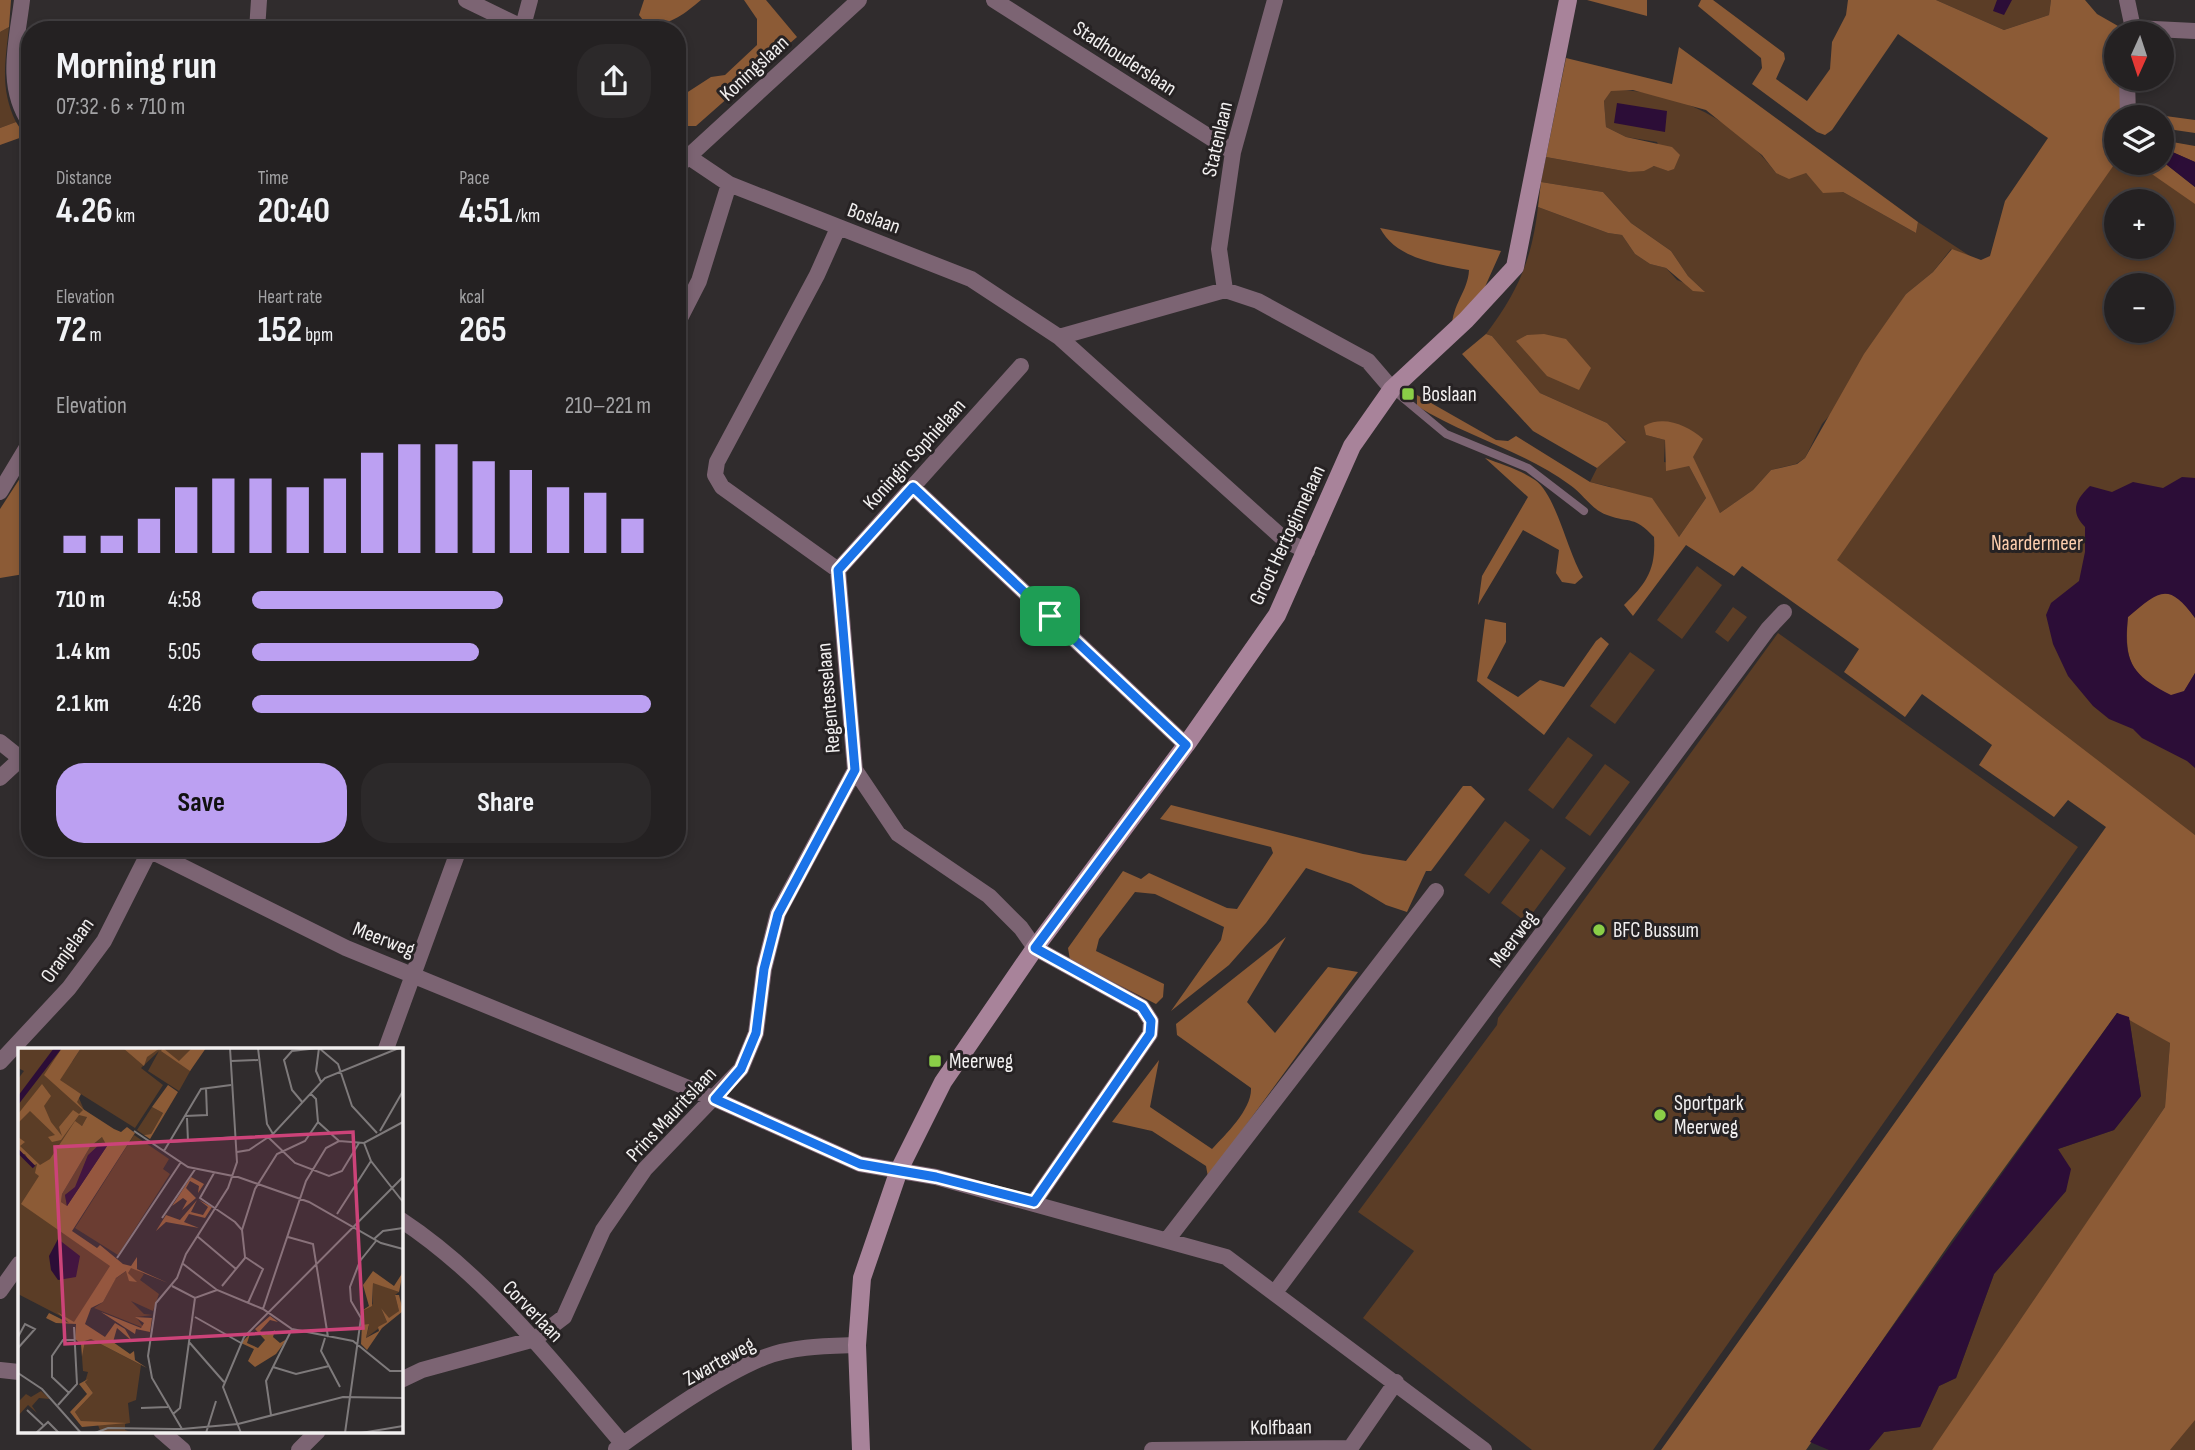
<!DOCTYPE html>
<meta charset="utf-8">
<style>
:root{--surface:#242122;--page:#2c292a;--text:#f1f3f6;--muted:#a3a3a5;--line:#413e40;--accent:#bca0f2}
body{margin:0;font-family:"Sofia Sans Condensed",sans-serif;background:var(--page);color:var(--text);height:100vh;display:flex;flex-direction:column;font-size:26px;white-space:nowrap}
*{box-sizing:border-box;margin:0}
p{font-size:23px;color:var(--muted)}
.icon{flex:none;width:38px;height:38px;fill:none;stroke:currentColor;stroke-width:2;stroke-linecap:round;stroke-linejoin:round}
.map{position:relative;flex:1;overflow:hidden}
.drawer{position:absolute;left:21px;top:21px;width:665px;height:836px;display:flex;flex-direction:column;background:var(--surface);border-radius:28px;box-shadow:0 4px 10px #0003,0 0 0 2px var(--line)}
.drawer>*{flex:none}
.needle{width:46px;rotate:183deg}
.buttons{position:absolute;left:2104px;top:21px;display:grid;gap:14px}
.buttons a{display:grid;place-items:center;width:70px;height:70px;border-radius:50%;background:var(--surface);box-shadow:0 4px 10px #0003,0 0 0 2px var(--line);font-size:35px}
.pin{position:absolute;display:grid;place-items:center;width:60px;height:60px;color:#fff;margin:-30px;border-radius:14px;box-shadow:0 4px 10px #0006}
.round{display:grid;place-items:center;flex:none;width:74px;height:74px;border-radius:28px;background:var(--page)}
.headline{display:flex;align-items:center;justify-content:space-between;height:119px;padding:0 35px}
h1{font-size:38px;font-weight:700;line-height:52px}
.metrics{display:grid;grid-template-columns:repeat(3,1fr);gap:10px;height:119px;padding:7px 35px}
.metrics div{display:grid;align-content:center}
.metrics b{font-size:35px;font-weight:700}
.metrics small{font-size:19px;font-weight:400}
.metrics p{font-size:19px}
.chart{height:196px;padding:14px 35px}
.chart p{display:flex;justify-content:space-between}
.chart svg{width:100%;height:126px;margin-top:7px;stroke:var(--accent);stroke-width:6}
.button{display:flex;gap:14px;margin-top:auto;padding:14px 35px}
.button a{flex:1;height:80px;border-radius:28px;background:var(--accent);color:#111;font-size:28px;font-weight:700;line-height:80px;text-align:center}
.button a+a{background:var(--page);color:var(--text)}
ul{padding:0 35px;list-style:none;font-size:23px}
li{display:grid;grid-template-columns:112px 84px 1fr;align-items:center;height:52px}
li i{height:18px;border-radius:9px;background:var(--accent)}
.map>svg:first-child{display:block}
.green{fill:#5b3d26;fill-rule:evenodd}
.forest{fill:#8c5b36}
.water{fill:#2c0d37}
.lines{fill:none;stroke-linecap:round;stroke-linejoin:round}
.service{stroke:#7c6473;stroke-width:8}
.minor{stroke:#7c6473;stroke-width:16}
.secondary{stroke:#a8839a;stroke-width:18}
.route-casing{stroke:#fff;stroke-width:14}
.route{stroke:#1a73e8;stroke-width:9}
.poi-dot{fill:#8ace47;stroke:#262223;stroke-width:2.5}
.labels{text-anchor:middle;stroke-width:6;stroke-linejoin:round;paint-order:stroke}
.street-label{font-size:21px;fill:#f2f0f0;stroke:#262223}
.poi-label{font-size:21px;fill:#f2f0f0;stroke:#262223;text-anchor:start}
.park-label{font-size:21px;fill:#fccdad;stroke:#262223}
.inset-river{fill:none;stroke:#2c0d37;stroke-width:3.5}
.inset-road{fill:none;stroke:#7e7a7b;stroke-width:2}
.view{fill:#cc4379;fill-opacity:0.15;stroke:#cc4379;stroke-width:3.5}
.inset-edge{fill:none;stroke:#f2f0f0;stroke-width:3.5}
</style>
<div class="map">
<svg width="2195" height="1450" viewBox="0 0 2195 1450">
<rect width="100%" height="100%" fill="#302c2d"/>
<path class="green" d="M1936 0H2051L2049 15 2004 30Z
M9 27C5 64 0 89 16 122L0 128V32Z
M1611 90C1676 89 1738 121 1776 173H1806L1823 192H1843L1916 233 1918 222 1973 258 1951 249 1933 272 1906 294 1835 409 1822 424 1805 458 1796 464 1771 470 1753 490 1720 513 1692 457 1702 438 1646 435 1665 440 1664 462 1689 466 1706 498 1679 537 1611 487 1590 482 1597 468 1626 441 1607 423 1540 393 1492 336 1486 334C1518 292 1532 259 1538 207L1608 233 1622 235 1635 254 1650 264 1666 268 1677 280 1704 291 1688 276 1671 251 1631 223 1603 192 1541 182 1546 157 1629 172 1655 166 1668 171 1657 142 1626 137 1606 127 1604 101Z
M2116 161 2136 163 2195 190V835L1816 581ZM2116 201H2161V247H2116ZM2116 285H2161V331H2116Z
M1697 566 1722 585 1682 639 1657 620Z
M1733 607 1747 617 1728 642 1715 632Z
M1778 633 2078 847 1653 1450H1532L1363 1318 1414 1251 1358 1212 1497 1025 1498 1018Z
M1630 652 1655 670 1615 724 1590 706Z
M1568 737 1593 755 1553 809 1528 790Z
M1605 764 1630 782 1590 836 1565 818Z
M1505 821 1530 840 1489 894 1464 875Z
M1541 849 1566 868 1526 922 1501 903Z
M2129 1017 2170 1043 2165 1107 1941 1439 1932 1450H1869L1884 1432 1920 1427 1939 1386 1956 1378 1994 1274 2066 1191 2058 1149 2114 1130 2141 1096Z
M2195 1409V1450H2165Z"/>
<path class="forest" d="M0 0H11L9 27 0 32Z
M644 0H701C683 15 670 26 646 24L639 15Z
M744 0H766L797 37 696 126H677V99L711 77 725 75 757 45V19Z
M1587 0H1647V16Z
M1701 0H1713L1784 53 1785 59 1776 79 1807 101 1830 69 1832 42 1846 15 1848 0H1936L2004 30 2049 15 2051 0H2085L2097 14 2125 30V33H2116V79H2121L2120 111 2107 141 2116 148V162L1837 560 2195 835V1420L2170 1450H1932L2165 1107 2170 1043 2117 1013 1952 1240 1806 1450H1661L2106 827 2068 800 2054 817 1979 765 1992 745 1922 694 1905 717 1844 672 1859 649 1742 566 1734 576 1686 545 1633 616 1624 605C1647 583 1656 569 1654 537 1633 515 1632 524 1607 515 1592 510 1583 494 1570 485 1526 452 1465 436 1417 406V395L1496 440 1508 441 1516 436 1590 482 1652 498 1679 537 1706 498 1689 466 1666 471 1665 440 1646 435 1644 426C1664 415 1687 425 1703 439L1693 457 1720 513 1753 490 1771 470 1797 464 1805 458 1864 354 1906 294 1933 272 1952 249 1981 260 1990 256 2005 201 2048 138 1898 34 1832 130 1825 135 1817 132 1752 84 1762 68 1761 58 1698 6Z
M1679 47 1918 222 1916 233 1843 192 1823 193 1806 173 1789 179 1776 173 1762 155 1706 110 1633 90 1611 91 1604 101 1606 127 1626 137 1672 147 1680 155 1674 169 1668 171 1654 166 1644 171 1629 172 1546 157 1566 58 1672 84Z
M2136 112 2195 120V133L2161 128V117H2137Z
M16 122 25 136 0 145V128Z
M2161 140 2195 146V162L2161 147Z
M2161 155 2162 161 2195 187V204L2136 163H2161Z
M1541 182 1603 192 1631 223 1671 251 1688 276 1705 292 1693 291 1666 268 1650 264 1635 254 1622 235 1608 233 1538 207Z
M1380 228 1501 251 1484 289 1452 330C1451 305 1468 292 1469 270 1438 264 1396 259 1380 228Z
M1486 334 1492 336 1540 393 1607 423 1626 442 1597 468 1533 431 1462 354Z
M1544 334 1566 339 1591 368 1579 390 1547 376 1516 341 1527 335Z
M1485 458C1501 464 1521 470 1535 480 1556 494 1568 554 1583 577L1575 584 1562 582 1556 573 1559 550 1523 530 1478 605 1482 576 1528 497Z
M26 469 30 471V573L0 578V509Z
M2171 593 2181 599 2195 618V673L2184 692 2171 696C2131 676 2124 661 2128 617L2155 594Z
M1485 619 1506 623V642L1487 678 1518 697 1540 680 1564 687 1596 641 1601 637 1609 644 1544 735 1477 681Z
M1463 786H1471L1485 799 1431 871H1426L1407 912 1386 905 1351 884 1306 868 1266 923 1229 965 1171 1011 1221 940 1224 927 1155 894 1135 892 1099 939 1096 951 1164 984 1163 997 1156 1004 1070 960 1068 948 1123 871 1141 879 1149 873 1227 908 1237 909 1273 853 1271 847 1160 819 1171 805 1363 854 1406 861Z
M1286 937 1247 1002 1275 1033 1328 967 1358 972 1208 1177 1206 1166 1152 1131 1112 1122 1159 1060 1150 1107 1212 1149C1226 1134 1252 1109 1251 1088L1177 1035 1176 1024Z"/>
<path class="water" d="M1997 0H2012L2004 15 1993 11Z
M1617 103 1667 111 1665 132 1614 123Z
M2161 147 2195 162V187L2162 161Z
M2182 477 2195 478V618C2168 581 2159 591 2128 617 2123 662 2132 675 2171 695L2184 691 2195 673V768L2187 761 2142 738 2133 729 2109 719 2093 706 2068 676 2053 644 2046 615 2051 603 2079 581 2085 552V527C2070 512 2075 500 2090 486L2112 492 2133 482 2163 488Z
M2117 1013 2129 1017 2141 1096 2114 1130 2058 1149 2071 1169 2066 1191 1994 1274 1956 1378 1939 1386 1920 1427 1884 1432 1869 1450H1829L1810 1442Z"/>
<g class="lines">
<path class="service" d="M1392 389 1446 434 1528 468 1584 511"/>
<path class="minor" d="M22 0C17 42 4 85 30 123
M466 0 528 30
M994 0 1233 152
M2127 0 2134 33
M523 26 530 0
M2134 28 2195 31
M257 30 259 0
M2127 79 2128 117
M677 149 729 184 971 279 1059 337 1286 541 1307 551
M677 167 859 0
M838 228 817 275 717 462 715 475 722 487 838 570 855 770 898 834 989 896 1021 928 1035 948 1142 1007 1151 1021 1150 1034 1034 1202
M1225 290 1219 249 1233 152 1275 0
M677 324 699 281 729 184
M1059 337 1225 290 1258 301 1368 361 1392 389
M913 487 1186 745
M0 492 30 442
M838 570 1021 366
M0 742 30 766
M0 778 30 750
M147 849 346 948 715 1099 860 1164 936 1177 1226 1257 1484 1450
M386 1049 459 849
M0 1062 69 988 104 941 150 850
M401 1220C489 1278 555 1365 623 1444
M1167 1240 1436 891
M0 1291 19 1264
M1276 1291 1768 629 1784 612
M0 1370 19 1372
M401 1380 422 1370 535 1339 564 1317 603 1230 645 1169 741 1069 756 1033 764 969 778 913 855 770
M161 1431 183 1450
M616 1449C658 1419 718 1376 765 1357 793 1346 827 1346 857 1345
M299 1450 318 1431
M1152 1450 1351 1448
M1349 1450 1396 1382"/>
<path class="secondary" d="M861 1450 857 1345 862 1278 899 1170 943 1082 1035 948 1186 745 1277 615 1352 446 1392 389 1466 320 1515 267 1568 0"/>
</g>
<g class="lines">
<defs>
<path id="route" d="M913 487 1186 745 1035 948 1142 1007 1151 1021 1150 1034 1034 1202 936 1177 860 1164 715 1099 741 1069 756 1033 764 969 778 914 855 770 838 570Z"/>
</defs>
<use href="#route" class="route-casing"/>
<use href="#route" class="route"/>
</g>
<g class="poi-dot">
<rect x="1401" y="387" width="14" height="14" rx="3.5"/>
<circle cx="1599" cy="930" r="7"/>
<rect x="928" y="1054" width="14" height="14" rx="3.5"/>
<circle cx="1660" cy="1115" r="7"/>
</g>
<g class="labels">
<g class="street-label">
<text transform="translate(1125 58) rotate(33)" y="7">Stadhouderslaan</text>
<text transform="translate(754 68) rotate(-43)" y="7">Koningslaan</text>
<text transform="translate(1217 139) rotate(-77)" y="7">Statenlaan</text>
<text transform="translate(874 218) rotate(20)" y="7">Boslaan</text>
<text transform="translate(914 454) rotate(-48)" y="7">Koningin Sophielaan</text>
<text transform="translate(1287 535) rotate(-65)" y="7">Groot Hertoginnelaan</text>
<text transform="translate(828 698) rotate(-95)" y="7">Regentesselaan</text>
<text transform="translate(384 939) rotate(21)" y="7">Meerweg</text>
<text transform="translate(1513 939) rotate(-53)" y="7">Meerweg</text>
<text transform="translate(67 950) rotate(-54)" y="7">Oranjelaan</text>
<text transform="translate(671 1114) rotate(-47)" y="7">Prins Mauritslaan</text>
<text transform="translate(533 1311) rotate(46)" y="7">Corverlaan</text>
<text transform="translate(719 1361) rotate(-29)" y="7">Zwarteweg</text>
<text transform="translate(1281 1427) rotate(-1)" y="7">Kolfbaan</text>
</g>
<g class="poi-label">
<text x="1422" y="401">Boslaan</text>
<text x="1613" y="937">BFC Bussum</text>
<text x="949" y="1068">Meerweg</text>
<text x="1674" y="1110">Sportpark<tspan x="1674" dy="24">Meerweg</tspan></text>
</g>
<g class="park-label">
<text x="2037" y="550">Naardermeer</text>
</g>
</g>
<g transform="translate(18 1048)">
<rect width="385" height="385" fill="#302c2d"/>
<path d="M0 0H59L54 14 63 0H185L161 43 130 23 141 3 123 20 145 37 117 80 58 43 69 69 64 78 57 74 4 156 95 215 56 275 0 246V31L6 23 0 20ZM134 59 145 65 133 86 126 87 119 82ZM116 87 151 111 145 121 152 126 100 207 57 180ZM84 89 91 93 89 98 83 95 70 108 58 139 47 147 49 158 43 154 44 146 72 99ZM114 219 126 226 122 232 141 246 135 263 113 253 126 266 135 267 118 269 126 280 76 260 85 254 97 231ZM355 234 381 244 377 247 381 263 371 271 363 260 369 274 348 290 351 278 344 277 342 264 355 256ZM73 291 123 317 118 352 110 355 112 375 107 376V382L116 385H83L80 377 63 373 57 364 75 345 67 334 70 324 65 323 64 309 67 293ZM23 343 32 351 21 350 14 358 19 365 10 357 0 368 1 353 8 346 13 349Z" fill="#5b3d26"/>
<path d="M44 0H63L42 32 63 46 59 54 65 61 96 81 103 84 109 79 117 85 54 183 79 200 82 197 105 216 113 218 119 209V221L150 235 113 220 110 225 119 234 111 233 108 223 98 230 85 254 73 260 67 276 87 289 97 275 107 281 114 293 99 280 95 294 112 306 116 303 117 312 129 320 73 291 67 293 64 309 63 296 57 291 58 276 38 275 28 270 31 265 51 275 39 264 56 274 92 218 3 156 21 128 17 125 19 116 14 118 7 106H1L0 89 7 94 2 98 22 117 32 111 57 73 64 78 69 69 61 67 43 92 34 94 30 89 37 87 12 63 0 75V66L24 36 33 48 26 58 33 74 44 88 41 79 55 62 61 66 65 62 26 27ZM84 89 89 98 49 158 43 154 44 146 72 99ZM105 0H142L129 9 126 18ZM145 0 161 13 174 0H188L172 23 143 3ZM150 37 160 44 132 91 126 87 133 86 145 65 134 59ZM173 129 186 136 180 145 181 138 172 133 168 140 178 150 164 162 169 153 165 150 154 158ZM179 152 173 164 185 167 190 159 181 152 194 159 187 170 171 166 166 174 181 180 148 174 138 183 148 167 162 172ZM355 223 376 238 385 224 381 244 355 235 354 258 342 264 351 258 345 237ZM377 247H381L385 263 364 280 349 302 343 296 344 277 351 276 348 290 361 283 360 279 369 274 363 260 371 270 381 263ZM83 264 123 280 126 275 117 269 134 270 132 284 118 281 117 286ZM252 268 260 274 252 272 242 283 248 287 257 282 255 289 262 295 269 291 258 306 237 319 230 313 236 301 223 295 232 286 229 295 240 300 247 292 237 281ZM70 331 67 334 75 345 57 364 63 373 109 375 64 379 52 364 69 346 61 336Z" fill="#8c5b36" fill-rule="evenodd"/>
<path d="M36 0H44L0 57V48ZM83 95 89 98 49 158 47 147 57 139 70 107ZM40 191 62 208 58 229 40 232 33 222 31 208Z" fill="#2c0d37"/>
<path class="inset-river" d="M0 103 16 119"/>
<path class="inset-road" d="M240 0 249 76 255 86M301 0 320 16 334 58 359 85M301 0 298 23 303 34M213 13 240 12M293 46 298 51 300 74 321 93M285 55 274 42 266 12 274 3 300 0M167 68 189 67 188 40M169 70 170 93M116 83 170 119 220 129 291 154 363 195 385 201M362 83 385 43M250 89 277 115 311 128 324 123 341 95M152 94 218 89M346 95 353 113 385 154M146 103 183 41 213 37M219 104 231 102 255 86 307 30 381 0M196 125 182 150 217 174 224 182 227 209 245 221 230 255M319 166 353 113M144 170 178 120M224 182 237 141 259 106 287 93 300 74M179 188 218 221M270 189 295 196 310 289M356 191 365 183 385 180M99 210 163 114M164 215 199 242 245 261 274 281 335 293 372 323H385M154 238 177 250 199 242M204 238 227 210M245 261 288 133 308 100 321 93 346 95 385 74M177 269 223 295M0 289 7 276 17 281 0 300M307 290 303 303 322 339M171 294 206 334M255 319 278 326 311 318M0 325 24 341 63 385M51 345 34 329V308L45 292H56M40 357 59 336 56 279M123 360 150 359M9 362 25 377M155 366 162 360 177 250M253 367 248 333 274 281M157 381H164L134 330 130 308 138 255 159 230 168 206 210 140 219 114 212 0M164 381 220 376 325 349 385 350M18 385 30 374 41 385M77 385 90 380 157 381M188 385 198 353M223 385 205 339 226 289 385 129M327 385 343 270 333 253 332 239 342 213 358 193M343 385 385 378"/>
<path class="view" d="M335 84 345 280 47 296 37 99Z"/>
<rect width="385" height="385" class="inset-edge"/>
</g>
</svg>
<div class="buttons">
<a><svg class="needle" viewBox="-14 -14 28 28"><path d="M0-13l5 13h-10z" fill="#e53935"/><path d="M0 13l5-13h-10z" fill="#a3a3a5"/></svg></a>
<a><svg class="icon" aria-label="layers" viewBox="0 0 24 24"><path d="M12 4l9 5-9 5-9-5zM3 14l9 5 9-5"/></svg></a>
<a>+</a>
<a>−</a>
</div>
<div class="pin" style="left:1050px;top:616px;background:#1e9e55"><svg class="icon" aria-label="arrive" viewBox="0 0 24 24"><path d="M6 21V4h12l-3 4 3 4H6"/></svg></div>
<section class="drawer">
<div class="headline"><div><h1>Morning run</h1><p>07:32 · 6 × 710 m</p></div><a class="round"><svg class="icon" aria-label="share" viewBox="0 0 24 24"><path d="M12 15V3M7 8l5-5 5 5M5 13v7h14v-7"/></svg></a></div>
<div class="metrics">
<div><p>Distance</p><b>4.26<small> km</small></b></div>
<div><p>Time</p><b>20:40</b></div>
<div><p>Pace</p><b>4:51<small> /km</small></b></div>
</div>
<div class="metrics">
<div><p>Elevation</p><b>72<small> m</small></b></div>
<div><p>Heart rate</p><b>152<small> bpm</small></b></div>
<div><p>kcal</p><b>265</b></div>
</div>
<div class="chart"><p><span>Elevation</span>210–221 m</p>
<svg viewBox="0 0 160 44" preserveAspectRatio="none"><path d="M5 44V38M15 44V38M25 44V32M35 44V21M45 44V18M55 44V18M65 44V21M75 44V18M85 44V9M95 44V6M105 44V6M115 44V12M125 44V15M135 44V21M145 44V23M155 44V32"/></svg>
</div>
<ul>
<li><b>710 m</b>4:58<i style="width:63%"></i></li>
<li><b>1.4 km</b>5:05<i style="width:57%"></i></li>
<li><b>2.1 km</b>4:26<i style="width:100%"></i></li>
</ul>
<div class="button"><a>Save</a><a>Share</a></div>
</section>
</div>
